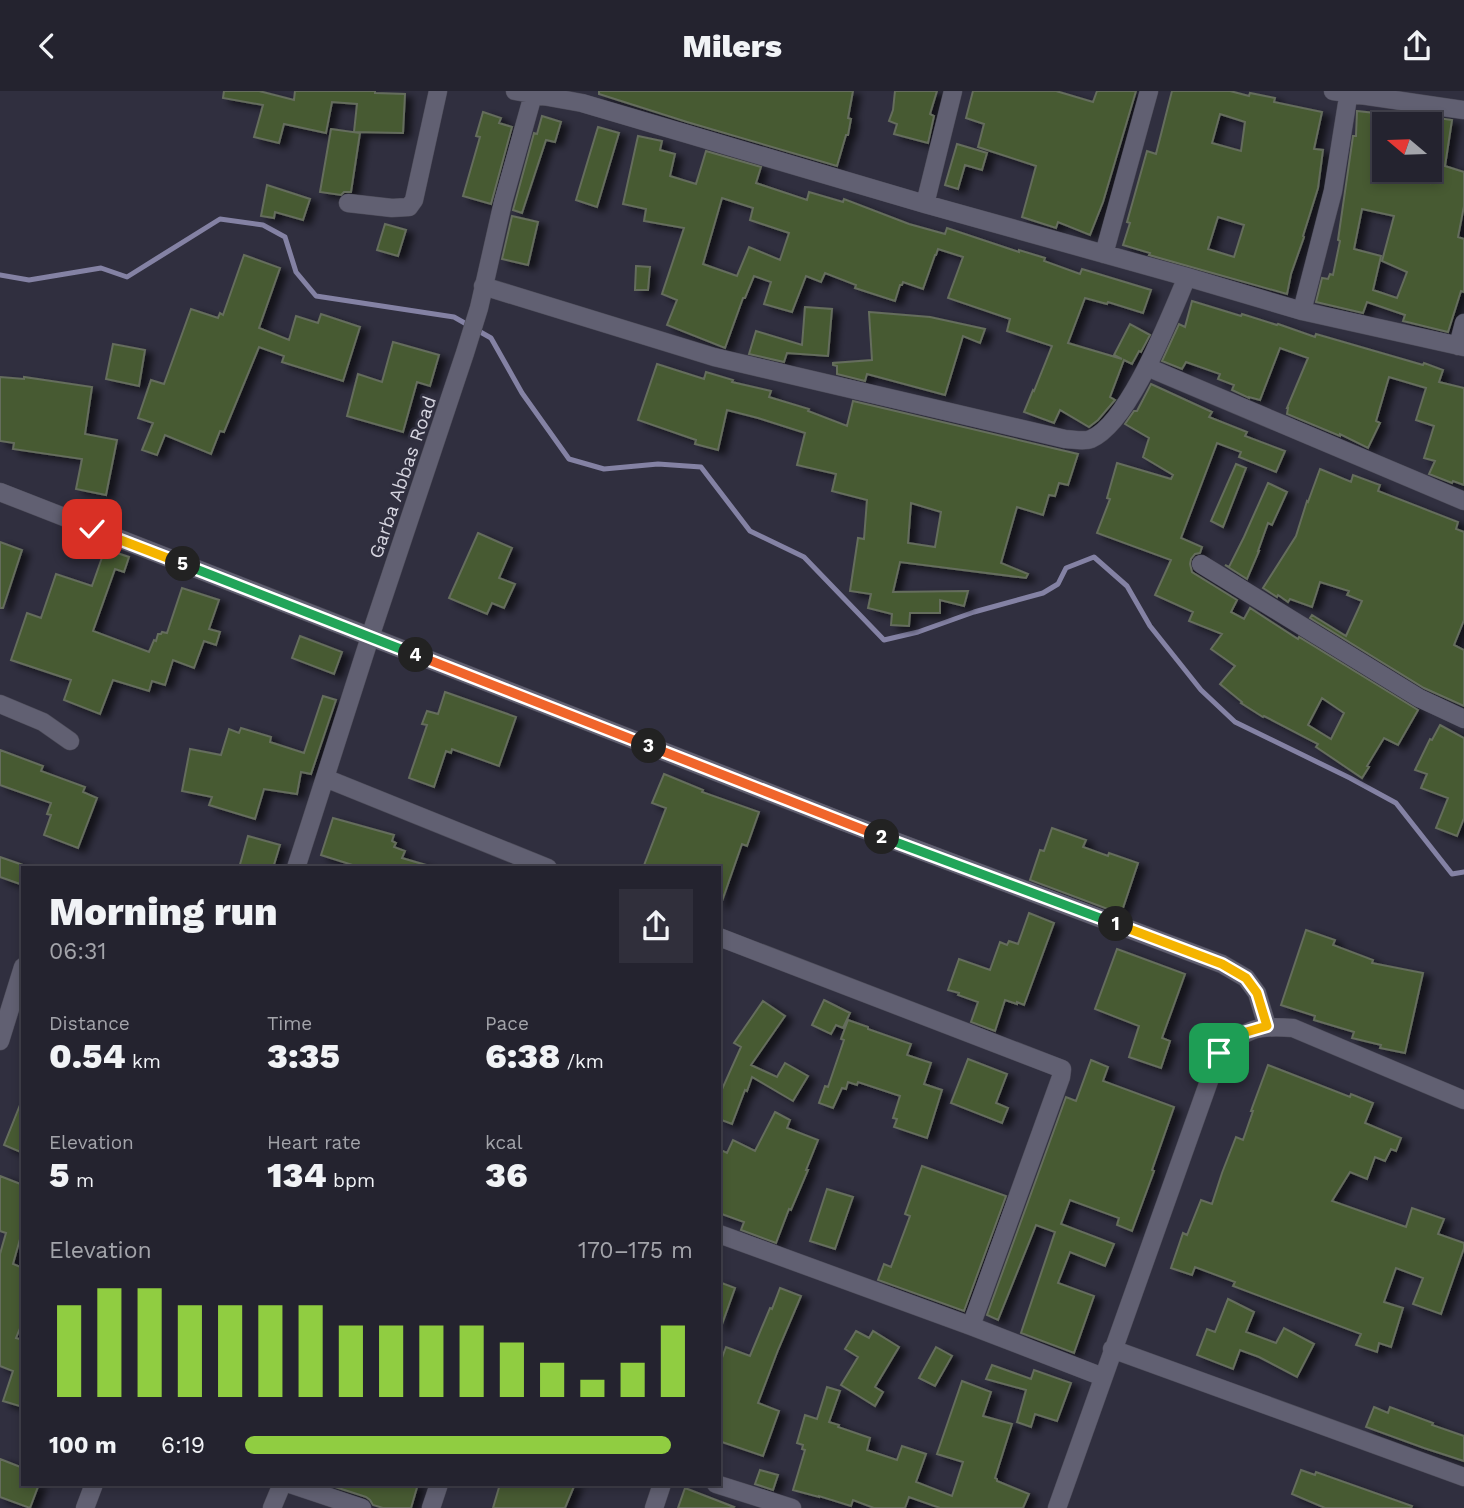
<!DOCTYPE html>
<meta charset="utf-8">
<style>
:root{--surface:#24232f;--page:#302f3b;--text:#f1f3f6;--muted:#a3a4aa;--line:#41404b;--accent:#90cd41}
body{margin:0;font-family:"Work Sans",sans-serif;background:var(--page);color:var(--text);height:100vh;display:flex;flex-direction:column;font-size:26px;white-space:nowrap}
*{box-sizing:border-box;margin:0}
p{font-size:23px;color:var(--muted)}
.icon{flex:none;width:38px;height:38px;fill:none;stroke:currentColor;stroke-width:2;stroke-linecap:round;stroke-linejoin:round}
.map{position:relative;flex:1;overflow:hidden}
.details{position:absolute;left:21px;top:775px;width:700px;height:620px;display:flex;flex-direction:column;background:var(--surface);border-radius:0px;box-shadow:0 4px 10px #0003,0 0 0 2px var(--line)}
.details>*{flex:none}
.needle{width:46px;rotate:289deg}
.fabs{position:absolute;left:1372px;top:21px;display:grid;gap:14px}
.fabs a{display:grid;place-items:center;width:70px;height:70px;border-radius:0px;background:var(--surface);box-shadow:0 4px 10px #0003,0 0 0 2px var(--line);font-size:35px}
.pin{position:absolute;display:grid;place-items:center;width:60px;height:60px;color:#fff;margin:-30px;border-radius:14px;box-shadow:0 4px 10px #0006}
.km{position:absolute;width:35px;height:35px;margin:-18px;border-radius:50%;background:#222;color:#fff;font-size:19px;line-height:35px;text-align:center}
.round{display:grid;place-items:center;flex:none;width:74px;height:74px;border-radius:0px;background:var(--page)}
.summary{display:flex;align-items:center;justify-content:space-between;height:119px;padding:0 28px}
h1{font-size:38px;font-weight:800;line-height:52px}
.figures{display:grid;grid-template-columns:repeat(3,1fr);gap:10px;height:119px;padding:7px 28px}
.figures div{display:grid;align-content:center}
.figures b{font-size:35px;font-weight:800}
.figures small{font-size:19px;font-weight:400}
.figures p{font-size:19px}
.chart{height:196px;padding:14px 28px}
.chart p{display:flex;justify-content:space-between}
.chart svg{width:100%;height:126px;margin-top:7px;stroke:var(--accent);stroke-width:6}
ul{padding:0 28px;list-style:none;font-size:23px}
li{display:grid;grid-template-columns:112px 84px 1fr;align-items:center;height:52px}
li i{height:18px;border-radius:9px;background:var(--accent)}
header{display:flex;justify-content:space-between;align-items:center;height:91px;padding:0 28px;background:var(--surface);font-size:32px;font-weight:800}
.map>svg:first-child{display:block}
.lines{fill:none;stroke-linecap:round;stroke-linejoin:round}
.stream{stroke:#8482a4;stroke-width:5}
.building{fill:#465a31;stroke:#656d5d;stroke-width:2;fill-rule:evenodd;filter:url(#shadow)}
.minor-casing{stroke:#4d4c59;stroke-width:19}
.minor{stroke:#616072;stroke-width:18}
.split-1-casing{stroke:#fff;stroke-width:14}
.split-2-casing{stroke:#fff;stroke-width:14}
.split-3-casing{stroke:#fff;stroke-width:14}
.split-4-casing{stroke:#fff;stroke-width:14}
.split-5-casing{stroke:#fff;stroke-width:14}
.split-6-casing{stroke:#fff;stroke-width:14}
.split-1{stroke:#f5b400;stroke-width:9}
.split-2{stroke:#22a559;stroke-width:9}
.split-3{stroke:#f0652b;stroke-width:9}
.split-4{stroke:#f0652b;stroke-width:9}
.split-5{stroke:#22a559;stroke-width:9}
.split-6{stroke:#f5b400;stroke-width:9}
.labels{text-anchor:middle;stroke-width:5;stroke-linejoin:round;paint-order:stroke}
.street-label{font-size:19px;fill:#d5d4df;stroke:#302f3f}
</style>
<header><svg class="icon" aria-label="back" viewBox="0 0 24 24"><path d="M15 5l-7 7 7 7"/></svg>Milers<svg class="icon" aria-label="share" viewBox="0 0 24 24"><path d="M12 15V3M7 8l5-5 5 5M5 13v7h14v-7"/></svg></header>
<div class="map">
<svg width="1464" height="1417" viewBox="0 0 1464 1417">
<defs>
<filter id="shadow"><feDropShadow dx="7" dy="4" stdDeviation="3.5" flood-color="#0009"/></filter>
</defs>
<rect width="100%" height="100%" fill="#302f3f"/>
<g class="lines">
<path class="stream" d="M0 184 29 189 101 177 127 186 220 128 263 134 285 146 296 181 316 205 454 226 491 247 522 302 569 368 604 378 658 373 701 376 750 440 804 466 884 549 918 541 974 521 1043 502 1058 493 1066 477 1094 466 1127 495 1150 535 1201 599 1235 631 1350 687 1396 712 1452 783 1464 781"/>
</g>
<path class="building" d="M224 0H259L294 9 295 0H375V2L405 3 403 42 354 41 357 13 332 11 326 42 284 33 279 52 254 46 263 14 223 7Z
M599 0H853L848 27 851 28 848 44H846L837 75 687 31 599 3Z
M895 0H937L930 23 934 25 928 52 894 43 897 33 889 30 893 19Z
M973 0H1056L1093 11 1097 0H1136L1103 111 1090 144 1058 131 1056 137 1022 126 1036 75 978 56 984 33 966 27Z
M1172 0H1230L1249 5 1250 2 1275 7 1274 11 1322 21 1314 58 1323 59 1318 97 1303 145 1304 146 1291 183 1287 203 1149 164 1150 162 1123 154 1130 132 1127 131 1147 60 1156 63ZM1220 23 1245 31 1241 60 1212 52ZM1218 126 1244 134 1234 166 1208 158Z
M1357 20 1384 23V83L1430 92V26L1452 29 1445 75 1464 81V115L1458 146 1464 148V201L1461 200 1448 241 1403 230 1405 224 1367 211 1363 222 1316 211 1322 187 1328 188 1330 183 1333 184 1340 150 1338 149 1353 45H1356ZM1362 118 1394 125 1382 170 1407 181 1397 207 1373 199 1381 165 1354 158Z
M483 21 501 27 499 32 512 36 491 113 463 105 480 46 476 45Z
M542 25 561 31 555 51 546 49 522 122 513 119 534 42 537 43Z
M598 36 619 42 597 116 576 109Z
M331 38 360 42 351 101H344L341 104 320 101Z
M638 45 662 50 660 59 675 63 670 85 696 93 706 60 761 76 756 92 807 109 809 101 843 111 844 108 909 133 945 143 947 137 1019 161V159L1045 167 1044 170 1080 183 1082 178 1151 199 1143 222 1108 211 1107 213 1085 207 1068 252 1122 268 1114 264 1130 233 1150 244 1141 261 1139 260 1132 273 1124 269 1110 306 1115 309 1098 329 1089 336 1060 319 1054 332 1024 321 1033 299 1034 300 1052 255 1007 240 1010 228 948 207 963 166 938 158 936 164H935L923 198 903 191 902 194H900L895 210 855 197 856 194 825 182 821 191 806 185 792 221 764 213 771 191 754 185 745 207H743L725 257 667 234 677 209 662 203 684 137 644 130 646 118 623 113ZM722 107 753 117 750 129 789 142 780 169 749 156 737 185 703 173Z
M957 53 987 62 982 79 965 74 958 98 945 94Z
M267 94 310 108 303 129 275 121 274 127 261 125Z
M512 125 538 131 528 174 502 168Z
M385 133 406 139 398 165 377 159Z
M244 164 280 177 259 237 289 249 296 225 318 232 321 223 360 236 343 290 282 271 284 265 259 256 224 341 220 340 211 363 165 344 157 364 142 359 153 332 138 327 151 289 164 293 191 218 218 227 220 222 223 224Z
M636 175 650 176 648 199H635Z
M1192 210 1241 225 1242 223 1277 234 1278 233 1315 246 1316 243 1423 274 1424 272 1443 279 1439 291 1464 297V394L1453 390 1452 392 1429 383 1435 370 1424 367 1434 335 1416 329 1426 297 1389 286 1376 330 1380 332 1368 357 1340 343V345L1287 323 1288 317H1287L1308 267 1280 257 1260 309 1249 306V307L1232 299 1234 294 1218 288 1220 283 1186 271 1182 278 1162 270 1179 233 1185 236Z
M805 216 832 218 828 265 787 262 784 271 749 263 756 240 802 254Z
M869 221 930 226 985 238 980 252 963 245 945 304 867 283 865 290 837 283V275L833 274V272L872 269Z
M393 251 439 264 430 295 417 291 403 341 347 325 358 283 382 291Z
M113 253 145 259 139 295 106 288Z
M657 273 704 288 706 281 733 289 732 291 771 300 769 306 809 318 808 320 847 335 853 310 1078 363 1068 394 1059 392 1055 405 1049 404 1043 424 1017 416 1001 472 1028 483 1026 487 900 471 893 501 968 500 964 515 940 509V522H910L909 535 891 534 892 523 868 517 871 503 850 500 858 447 864 448 867 409 832 400 836 383 797 374 805 342 758 327 727 319 718 359 695 353 696 349 638 329ZM911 412 941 421 935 456 908 452Z
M0 286 24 288V286L92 296 85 343 117 349 106 404 76 398 82 368 13 358 14 352 0 350Z
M1151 293 1212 321 1209 326 1247 341 1245 345 1285 360 1276 381 1239 366 1241 361 1217 352 1181 447 1202 456 1200 462 1195 463 1191 468 1190 473 1192 481 1237 509 1231 521 1244 528 1250 517 1298 548 1299 546 1418 619 1398 654 1384 647 1367 675 1369 676 1362 687 1316 656 1318 653 1264 625 1263 626 1241 612 1242 611 1220 593 1235 575 1211 558 1222 543 1189 530 1193 521 1155 504 1171 469 1097 442 1110 408 1107 407 1117 372 1171 388 1173 384 1143 366 1149 347 1125 333 1134 320H1137ZM1322 607 1344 622 1331 648 1308 634Z
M1236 373 1246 377 1223 436 1211 430Z
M1320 378 1351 391 1353 384 1380 394 1378 400 1458 431 1456 438 1464 441V529L1454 554 1464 559V615L1424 597 1310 527 1312 524 1346 545 1362 510 1347 504 1349 500 1320 491 1312 516 1290 508 1288 511 1278 504 1277 506 1263 497 1296 445 1307 410 1308 411Z
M1268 392 1287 401 1272 434 1268 432 1258 460H1259L1247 488 1225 474 1229 476 1244 446Z
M478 442 512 457 499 487 515 493 504 517 492 512 487 523 449 507Z
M0 451 22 459 3 517H0Z
M105 458 129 466 124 481 115 478 93 540 149 561 154 549 156 550 158 543H161L162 541 167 542 182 497 219 509 209 538 220 541 216 554 204 550 194 577 173 569 165 594 152 590 149 600 113 589 100 623 64 609 71 589 11 569 27 522 41 527 56 483 92 495Z
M300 545 342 561 334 583 292 567Z
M445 601 516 626 499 675 452 658 451 662 446 660 434 696 409 687 427 634 422 633 427 620 438 623Z
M323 605 336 609 311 683 301 681 297 703 264 698 255 728 209 714 212 706 182 700 190 658 221 664 229 638 239 642 241 637 271 646 270 651 304 662Z
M1440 634 1464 647V727L1457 745 1436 737 1448 707 1421 697 1427 683 1415 679 1430 648 1432 649Z
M0 659 43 675 41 680 85 696 83 701 97 707 78 757 44 744 51 724 47 723 51 712 0 694Z
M664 683 703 699 702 701 759 721 747 755 742 753 721 813H719V777H643L666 717 652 712Z
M333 727 394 744 392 750 396 752 394 756 405 760 402 767 426 774 425 777H362L321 764Z
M1052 737 1086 749 1083 756 1108 765 1109 762 1138 772 1121 823 1030 789 1040 759 1044 760Z
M248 745 280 754 273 777H239Z
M0 766 23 774V794L0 786Z
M1029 822 1054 832 1024 914 1017 911V913L1005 909 995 940 971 931 978 911 958 904 959 902 948 899 959 868 990 879 1000 851 1007 854 1009 850 1018 853Z
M1306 839 1335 849 1333 854 1373 869 1372 872 1423 882 1405 962 1380 957 1381 954 1352 947 1354 941 1314 929 1315 925 1281 914Z
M1117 858 1185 883 1162 947 1170 950 1161 977 1129 966 1139 935 1095 918Z
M824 909 850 922 843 937 836 934 831 943 812 934Z
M763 910 785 925 751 974 777 986 785 972 808 985 793 1010 752 986 747 1000 745 999 732 1033 719 1028V1005L741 956 734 952Z
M848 929 868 936V938L911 953 907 964 931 972 924 993 942 999 927 1047 894 1036 897 1028 893 1027 900 1005 858 991 857 994 848 991 846 998 842 997 833 1017 819 1012 825 995 828 996 844 949 841 948Z
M968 968 1007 983 996 1012 1008 1017 1002 1032 951 1012Z
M1091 969 1108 976 1103 990 1174 1016 1152 1079 1154 1080 1132 1140 1117 1134 1119 1127 1070 1109 1061 1133 1114 1153 1105 1175 1070 1161 1058 1192 1094 1205 1074 1262 1021 1242 1055 1141 1036 1134 998 1229 987 1224 1066 1006 1076 1010Z
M1268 974 1350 1006 1351 1003 1373 1012 1365 1032 1401 1047 1396 1060 1391 1058 1385 1070 1375 1066 1367 1088 1350 1081 1332 1110 1406 1136 1412 1117 1444 1128 1438 1143 1464 1152V1157L1441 1223 1413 1213 1423 1187 1396 1177 1384 1211 1403 1217 1391 1256 1379 1252 1377 1261 1356 1254 1361 1243 1233 1195 1235 1191 1195 1176 1192 1184 1171 1177 1183 1142 1187 1144 1201 1109 1212 1113 1222 1082 1236 1046 1243 1049 1253 1020H1251Z
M22 1009H23V1062L4 1054Z
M775 1021 790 1029 787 1037 818 1049 806 1079H808L791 1119 789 1118 776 1152 741 1139 744 1131 719 1122V1058L727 1062 733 1049 755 1060Z
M922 1075 1006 1105 964 1220 878 1189 884 1173 891 1176 910 1125 905 1123Z
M0 1085 23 1094V1149L20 1148 13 1173 23 1177V1230L16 1247 23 1249V1316L3 1310 13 1280 0 1275V1163L6 1142 0 1140Z
M827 1098 853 1106 835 1158 810 1150Z
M719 1191 735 1197 721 1236 719 1235Z
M780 1197 801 1205 778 1259 758 1312 779 1320 763 1365 719 1350V1275L726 1256 750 1265 770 1217 772 1218Z
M1228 1208 1254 1221 1246 1241 1276 1252 1284 1237 1314 1253 1297 1286 1259 1266 1240 1259 1233 1278 1197 1264 1207 1238 1215 1241Z
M856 1240 869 1247 873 1240 899 1256 875 1296 883 1301 875 1315 841 1294 858 1266 845 1258Z
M936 1256 952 1265 935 1295 919 1287Z
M992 1274 1031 1288 1034 1279 1071 1292 1057 1330 1035 1323 1031 1336 1017 1331 1026 1299 986 1288Z
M962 1290 991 1301 983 1325 1012 1333 995 1387 997 1388V1390L1029 1403 1023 1417H940L909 1406 905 1417H874L853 1409 851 1415 819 1405V1406L793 1399 805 1359 802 1358 803 1354 797 1352 805 1324 817 1328 827 1296 840 1300 829 1331 839 1334 838 1336 870 1347 867 1359 897 1369 902 1355 926 1363 916 1391 952 1405 963 1371 937 1363Z
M1374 1316 1388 1322 1390 1316 1433 1332 1432 1334 1464 1345V1370L1424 1357 1366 1336Z
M0 1368 23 1377V1393H39L30 1417 0 1406Z
M760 1379 778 1384 773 1399 755 1393Z
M1301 1379 1315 1384 1316 1381 1412 1415 1411 1417H1325L1292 1403Z
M326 1393H418L411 1417H383L373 1414 370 1409 366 1406Z
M500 1393H575L565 1417H493Z
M685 1397 734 1416 733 1417H678Z"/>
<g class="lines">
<defs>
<path id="minor" d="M515 0 582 12 925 113 1187 186 1302 220 1464 256
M1333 0 1464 19
M348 112 392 117 409 116 414 109 438 0
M925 113 953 0
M1104 163 1149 0
M483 195 714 266 1065 348C1072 348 1084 351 1091 348 1130 331 1170 225 1187 186
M1302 220 1333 100 1349 0
M1458 255 1464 232
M1147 276 1464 410
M0 401 844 731 1222 873 1246 887 1257 902 1267 935
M1201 473 1419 607 1464 628
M0 613 43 631 70 650
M325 687 548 777
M296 777 370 546 465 262 479 217 503 111 533 4
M719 846 1062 978 1061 986 971 1235
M0 950 23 876
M719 1143 971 1235 1103 1286
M1112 1258 1464 1386
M290 1393 362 1417
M716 1393 792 1417
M85 1417 94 1393
M272 1417 282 1393
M431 1417 439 1393
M654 1417 662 1393
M1057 1417 1219 962C1248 938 1254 934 1293 937L1464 1009"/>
</defs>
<use href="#minor" class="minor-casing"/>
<use href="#minor" class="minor"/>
</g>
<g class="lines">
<defs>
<path id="split-1" d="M1116 833 1222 873 1246 887 1257 902 1267 935 1243 942 1219 962"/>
<path id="split-2" d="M882 746 1116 833"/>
<path id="split-3" d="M649 655 882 746"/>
<path id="split-4" d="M416 564 649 655"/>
<path id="split-5" d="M183 473 416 564"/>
<path id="split-6" d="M92 438 183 473"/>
</defs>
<use href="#split-1" class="split-1-casing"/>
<use href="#split-2" class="split-2-casing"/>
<use href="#split-3" class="split-3-casing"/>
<use href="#split-4" class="split-4-casing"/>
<use href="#split-5" class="split-5-casing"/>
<use href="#split-6" class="split-6-casing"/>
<use href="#split-1" class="split-1"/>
<use href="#split-2" class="split-2"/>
<use href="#split-3" class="split-3"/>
<use href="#split-4" class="split-4"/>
<use href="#split-5" class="split-5"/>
<use href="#split-6" class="split-6"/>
</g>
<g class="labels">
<g class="street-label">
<text transform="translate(402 386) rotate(-71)" y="7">Garba Abbas Road</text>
</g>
</g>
</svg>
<div class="fabs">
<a><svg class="needle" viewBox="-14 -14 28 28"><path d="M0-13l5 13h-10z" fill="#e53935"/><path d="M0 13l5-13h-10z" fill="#a3a4aa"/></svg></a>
</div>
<div class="pin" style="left:1219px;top:962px;background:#1e9e55"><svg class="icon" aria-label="arrive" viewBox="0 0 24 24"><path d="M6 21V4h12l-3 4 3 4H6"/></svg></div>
<div class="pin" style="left:92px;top:438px;background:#d93025"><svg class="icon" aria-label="check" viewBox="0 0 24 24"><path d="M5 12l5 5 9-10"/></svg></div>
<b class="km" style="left:1116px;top:833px">1</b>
<b class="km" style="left:882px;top:746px">2</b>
<b class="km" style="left:649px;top:655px">3</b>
<b class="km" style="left:416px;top:564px">4</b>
<b class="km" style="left:183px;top:473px">5</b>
<section class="details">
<div class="summary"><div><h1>Morning run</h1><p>06:31</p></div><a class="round"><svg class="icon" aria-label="share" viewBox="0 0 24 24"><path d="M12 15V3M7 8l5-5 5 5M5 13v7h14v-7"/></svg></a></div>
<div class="figures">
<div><p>Distance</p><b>0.54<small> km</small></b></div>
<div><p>Time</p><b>3:35</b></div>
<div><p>Pace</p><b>6:38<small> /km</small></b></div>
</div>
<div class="figures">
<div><p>Elevation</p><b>5<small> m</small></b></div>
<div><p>Heart rate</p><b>134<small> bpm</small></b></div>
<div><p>kcal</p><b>36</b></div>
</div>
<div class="chart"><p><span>Elevation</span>170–175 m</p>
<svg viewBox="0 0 160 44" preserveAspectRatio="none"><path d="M5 44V12M15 44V6M25 44V6M35 44V12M45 44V12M55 44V12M65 44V12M75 44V19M85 44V19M95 44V19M105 44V19M115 44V25M125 44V32M135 44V38M145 44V32M155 44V19"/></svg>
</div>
<ul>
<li><b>100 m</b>6:19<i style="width:95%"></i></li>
</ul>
</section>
</div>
